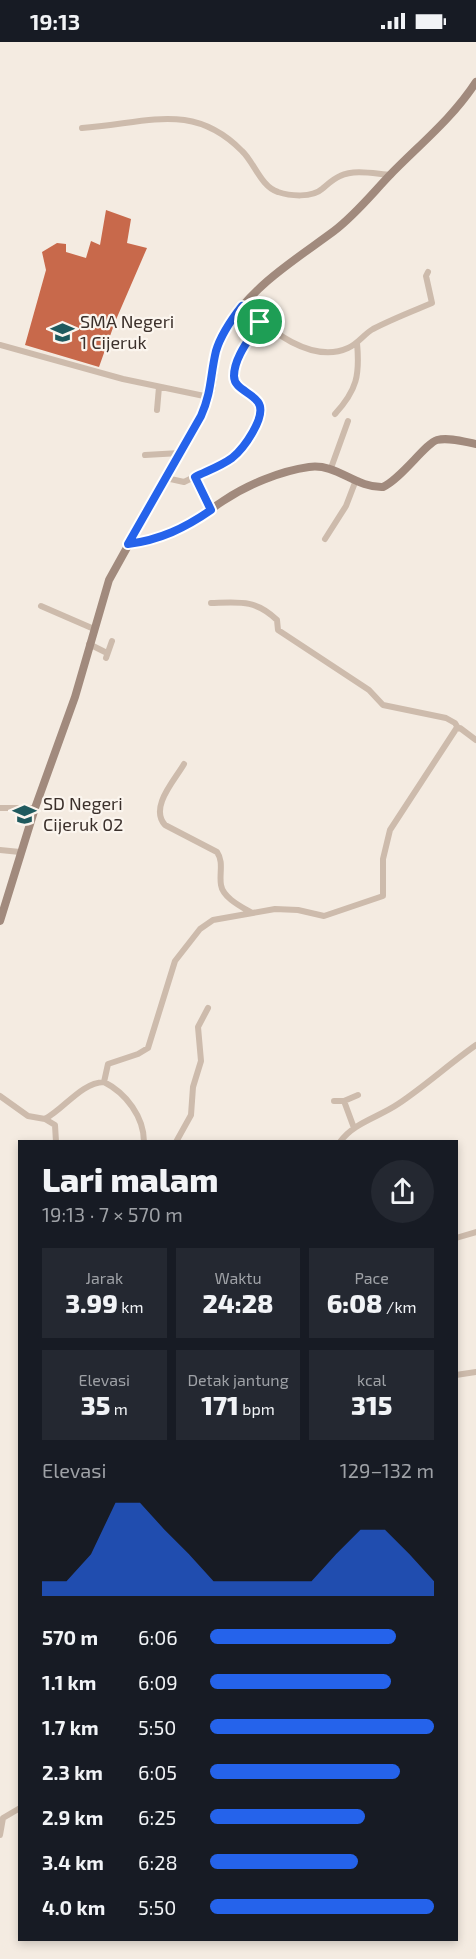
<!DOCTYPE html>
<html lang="id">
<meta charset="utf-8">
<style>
:root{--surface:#171b24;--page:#242831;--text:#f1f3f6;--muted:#9ea1a6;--accent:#2563eb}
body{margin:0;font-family:"Exo 2",sans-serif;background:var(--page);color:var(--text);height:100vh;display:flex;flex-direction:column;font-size:22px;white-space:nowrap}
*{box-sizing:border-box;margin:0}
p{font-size:20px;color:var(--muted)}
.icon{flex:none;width:33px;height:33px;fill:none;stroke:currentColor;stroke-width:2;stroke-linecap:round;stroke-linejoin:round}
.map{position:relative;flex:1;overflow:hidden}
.side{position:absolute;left:18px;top:1098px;width:440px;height:801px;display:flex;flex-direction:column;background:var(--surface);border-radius:0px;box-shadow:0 3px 9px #0003}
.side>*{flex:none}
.pin{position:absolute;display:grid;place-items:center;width:51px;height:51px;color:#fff;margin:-26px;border:3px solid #fff;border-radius:50%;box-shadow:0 2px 6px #0007}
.round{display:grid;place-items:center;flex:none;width:63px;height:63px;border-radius:32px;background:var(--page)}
.summary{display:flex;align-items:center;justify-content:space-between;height:102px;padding:0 24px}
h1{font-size:33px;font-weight:800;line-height:45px}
.metrics{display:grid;grid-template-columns:repeat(3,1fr);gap:9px;height:102px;padding:6px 24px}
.metrics div{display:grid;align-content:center;border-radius:0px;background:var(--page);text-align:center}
.metrics b{font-size:26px;font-weight:800}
.metrics small{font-size:16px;font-weight:400}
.metrics p{font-size:16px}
.chart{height:168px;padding:12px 24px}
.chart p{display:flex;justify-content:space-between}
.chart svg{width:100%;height:108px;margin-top:6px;fill:var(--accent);opacity:.7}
ul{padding:0 24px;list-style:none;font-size:20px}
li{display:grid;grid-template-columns:96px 72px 1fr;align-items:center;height:45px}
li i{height:15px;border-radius:8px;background:var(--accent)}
.status{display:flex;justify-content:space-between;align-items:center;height:42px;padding:0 30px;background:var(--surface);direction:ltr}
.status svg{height:16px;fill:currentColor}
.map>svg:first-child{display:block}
.building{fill:#c8694b}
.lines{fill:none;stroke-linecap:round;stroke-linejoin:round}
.street{stroke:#cdbbac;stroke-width:6}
.secondary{stroke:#a18a7d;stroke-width:8}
.route-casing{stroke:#fff;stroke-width:12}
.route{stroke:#2563eb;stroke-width:8}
.labels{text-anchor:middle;stroke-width:4.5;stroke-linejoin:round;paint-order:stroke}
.poi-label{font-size:18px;fill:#3b302b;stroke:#fbf5ee;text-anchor:start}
</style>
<div class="status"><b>19:13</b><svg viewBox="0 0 49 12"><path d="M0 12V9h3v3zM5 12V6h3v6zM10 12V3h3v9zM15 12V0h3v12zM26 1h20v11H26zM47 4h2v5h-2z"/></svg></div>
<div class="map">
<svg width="476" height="1917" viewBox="0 0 476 1917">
<rect width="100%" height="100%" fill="#f4ebe1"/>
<path class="building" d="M106 168 131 177 127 201 147 206 115 280 99 325 25 303 46 228 42 210 57 201 66 202V210L86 216 91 199 100 203Z"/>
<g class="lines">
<path class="street" d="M82 86C145 82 192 58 242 109 254 120 261 145 278 150 290 154 312 156 322 147 328 142 333 137 340 134 355 127 375 132 391 133
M242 264C268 286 311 323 348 306 358 302 364 292 373 287 392 277 413 269 432 261L426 234 428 230
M0 303 123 337 209 355
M157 368 159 345
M335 372C357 348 360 333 357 301
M145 413 180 411
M331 426 348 379
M195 435 211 468
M166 436 184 440 229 418 236 412 257 383 260 364 254 356 236 341C230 320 249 297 260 280
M325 497 346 464 356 438
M211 561C239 560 255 557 277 578L278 588 369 648 383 663 446 676 455 681 458 686
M41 564 94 587
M89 602 107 611
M106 616 112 599
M184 722C175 738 149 765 165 783L217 810C224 820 219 832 221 843 223 856 242 865 252 871
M0 766H35
M0 808 20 810
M104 1040 108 1022 138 1012 148 1006 175 919 200 887 213 878 275 867 298 868 324 874 383 854V817L390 788 456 687 460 686 476 698
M0 1054 28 1074 45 1077C65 1066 81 1041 104 1040 126 1051 144 1075 144 1100
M334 1059H344L358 1053
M344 1059 354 1086
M45 1077 55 1083 56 1100
M176 1100 191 1073 193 1045 201 1019 198 985 208 966
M340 1100C353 1081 379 1075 398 1062 425 1044 449 1022 476 1003
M456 1196 476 1190
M456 1333 476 1330
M0 1793 3 1776 20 1766"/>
<path class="secondary" d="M128 502C143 500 158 498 172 491 191 483 206 470 223 459 247 443 280 429 309 425 337 421 355 446 383 445 401 437 426 401 437 398 449 395 465 400 476 402
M0 879 35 766 75 655 109 538 200 374C204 366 209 357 211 348 215 325 215 303 228 283 256 241 295 218 334 189 355 173 371 153 389 134 419 103 452 77 476 40"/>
</g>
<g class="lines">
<defs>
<path id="route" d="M242 264 260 280C251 295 234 315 234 334 234 347 251 350 258 360 268 374 243 407 232 416 221 424 207 429 195 435L211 468C185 486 160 498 128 502L201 374C212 349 210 334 216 309 221 292 231 278 242 264Z"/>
</defs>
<use href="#route" class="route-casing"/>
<use href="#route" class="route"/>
</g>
<defs>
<symbol id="school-bare" viewBox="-9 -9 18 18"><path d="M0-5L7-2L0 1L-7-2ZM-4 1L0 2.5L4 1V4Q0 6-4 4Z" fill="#1f5a5e" stroke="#fbf5ee" stroke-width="2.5" paint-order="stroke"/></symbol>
</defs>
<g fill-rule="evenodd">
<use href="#school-bare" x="46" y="274" width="33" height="33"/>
<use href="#school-bare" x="8" y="756" width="33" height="33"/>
</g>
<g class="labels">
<g class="poi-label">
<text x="80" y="286">SMA Negeri<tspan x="80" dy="21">1 Cijeruk</tspan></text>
<text x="43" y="768">SD Negeri<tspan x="43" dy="21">Cijeruk 02</tspan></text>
</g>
</g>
</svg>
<div class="pin" style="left:260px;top:280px;background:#1e9e55"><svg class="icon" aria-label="arrive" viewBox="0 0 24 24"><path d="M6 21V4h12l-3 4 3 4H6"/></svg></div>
<section class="side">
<div class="summary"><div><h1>Lari malam</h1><p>19:13 · 7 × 570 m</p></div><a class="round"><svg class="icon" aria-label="share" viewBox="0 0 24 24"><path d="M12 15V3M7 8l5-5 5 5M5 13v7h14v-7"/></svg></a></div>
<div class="metrics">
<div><p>Jarak</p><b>3.99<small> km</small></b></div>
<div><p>Waktu</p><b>24:28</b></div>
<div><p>Pace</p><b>6:08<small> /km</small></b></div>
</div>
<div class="metrics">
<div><p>Elevasi</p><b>35<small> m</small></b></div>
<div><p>Detak jantung</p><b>171<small> bpm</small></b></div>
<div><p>kcal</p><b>315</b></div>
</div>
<div class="chart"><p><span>Elevasi</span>129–132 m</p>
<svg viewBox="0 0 160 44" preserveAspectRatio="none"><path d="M0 44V38L10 38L20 27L30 6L40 6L50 17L60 27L70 38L80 38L90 38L100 38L110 38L120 27L130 17L140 17L150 27L160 38V44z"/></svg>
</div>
<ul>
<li><b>570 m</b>6:06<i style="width:83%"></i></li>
<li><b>1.1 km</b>6:09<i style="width:81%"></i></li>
<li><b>1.7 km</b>5:50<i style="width:100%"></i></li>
<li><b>2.3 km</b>6:05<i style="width:85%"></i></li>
<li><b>2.9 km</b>6:25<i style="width:69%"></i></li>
<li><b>3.4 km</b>6:28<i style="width:66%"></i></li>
<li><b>4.0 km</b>5:50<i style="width:100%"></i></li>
</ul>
</section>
</div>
